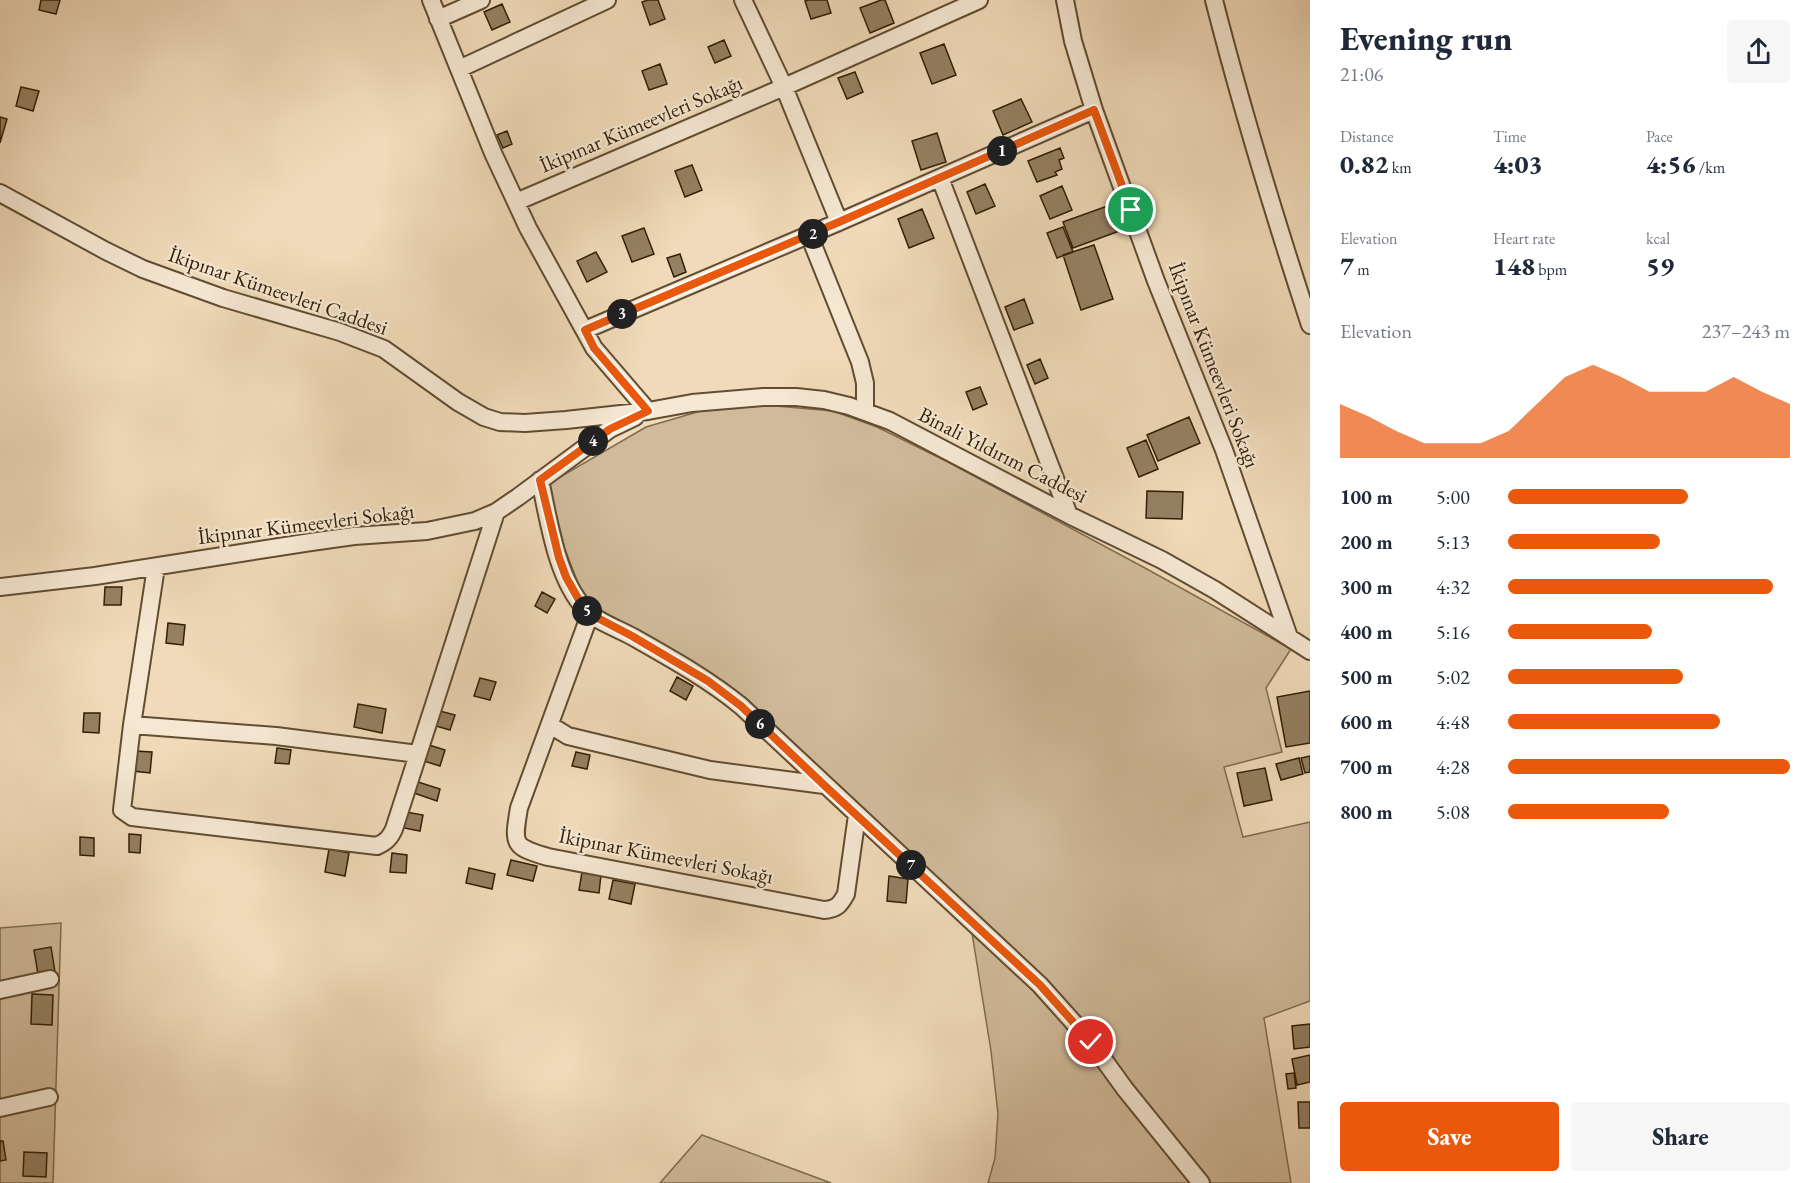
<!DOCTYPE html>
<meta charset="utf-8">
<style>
:root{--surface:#fff;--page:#f6f6f7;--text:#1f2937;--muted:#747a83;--accent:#ea580c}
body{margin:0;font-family:"EB Garamond",serif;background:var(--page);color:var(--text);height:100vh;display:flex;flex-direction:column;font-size:22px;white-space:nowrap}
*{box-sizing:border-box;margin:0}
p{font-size:20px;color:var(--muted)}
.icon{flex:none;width:33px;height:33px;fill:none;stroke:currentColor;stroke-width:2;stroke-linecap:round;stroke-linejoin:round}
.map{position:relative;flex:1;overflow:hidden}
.side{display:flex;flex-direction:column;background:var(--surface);width:510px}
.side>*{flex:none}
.pin{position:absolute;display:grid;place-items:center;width:51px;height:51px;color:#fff;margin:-26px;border:3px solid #fff;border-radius:50%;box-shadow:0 2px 6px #0007}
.km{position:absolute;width:30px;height:30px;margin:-15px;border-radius:50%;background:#222;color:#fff;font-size:16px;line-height:30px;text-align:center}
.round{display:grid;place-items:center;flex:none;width:63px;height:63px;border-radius:6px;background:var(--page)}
.head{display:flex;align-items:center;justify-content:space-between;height:102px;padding:0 30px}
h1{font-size:33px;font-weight:800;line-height:45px}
.metrics{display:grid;grid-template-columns:repeat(3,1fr);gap:9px;height:102px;padding:6px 30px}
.metrics div{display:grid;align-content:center}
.metrics b{font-size:26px;font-weight:800}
.metrics small{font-size:16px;font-weight:400}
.metrics p{font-size:16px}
.chart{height:168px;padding:12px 30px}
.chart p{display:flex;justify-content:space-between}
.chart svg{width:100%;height:108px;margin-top:6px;fill:var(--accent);opacity:.7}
.action{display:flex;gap:12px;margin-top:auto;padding:12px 30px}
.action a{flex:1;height:69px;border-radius:6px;background:var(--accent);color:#fff;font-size:24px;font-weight:800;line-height:69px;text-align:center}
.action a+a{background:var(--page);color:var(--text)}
ul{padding:0 30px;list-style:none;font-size:20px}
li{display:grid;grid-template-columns:96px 72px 1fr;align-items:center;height:45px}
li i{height:15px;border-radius:8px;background:var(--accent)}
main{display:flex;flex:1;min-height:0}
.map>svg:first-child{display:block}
.green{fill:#d0ba9a;stroke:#806c4f;stroke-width:1.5}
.building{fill:#948062;stroke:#311e04;stroke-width:1.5}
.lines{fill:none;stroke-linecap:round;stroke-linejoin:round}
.minor-casing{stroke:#614d31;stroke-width:20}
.minor{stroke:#f5e7d2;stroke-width:16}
.route-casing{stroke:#fff;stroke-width:12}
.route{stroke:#ea580c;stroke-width:8}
.labels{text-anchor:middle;stroke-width:4.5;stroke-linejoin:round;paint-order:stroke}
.street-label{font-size:21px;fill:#311e04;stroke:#f5e7d2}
</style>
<main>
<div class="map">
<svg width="1310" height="1183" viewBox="0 0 1310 1183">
<rect width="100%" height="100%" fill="#f0dab9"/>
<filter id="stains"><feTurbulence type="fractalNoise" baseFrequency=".00333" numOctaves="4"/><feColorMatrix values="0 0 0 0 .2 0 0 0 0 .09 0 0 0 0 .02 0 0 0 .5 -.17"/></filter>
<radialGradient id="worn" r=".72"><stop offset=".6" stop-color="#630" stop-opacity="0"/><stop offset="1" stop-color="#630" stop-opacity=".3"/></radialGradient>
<path class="green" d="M764 405 833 411 877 427 946 461 1145 568 1291 649 1266 688 1282 752 1224 767 1243 837 1310 822V1001L1264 1018 1291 1183H988L995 1158 998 1114 991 1051 972 933 917 859 745 697 701 668 594 608 579 586 565 549 548 484 646 427 704 410Z
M61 923 53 1183H0V928Z
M702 1135 831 1183H660Z"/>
<path class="building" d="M41 0H60L56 14 39 10Z
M648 0H658L665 19 650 25 642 2Z
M809 0H827L831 13 811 19 805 1Z
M881 0H885L894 23 870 33 860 8Z
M502 4 510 22 492 30 484 12Z
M724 40 731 56 715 63 708 47Z
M944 44 956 75 932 84 920 53Z
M660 64 667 84 649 90 642 71Z
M855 72 863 92 847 99 838 78Z
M21 87 39 91 33 111 16 106Z
M1021 99 1032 122 1003 135 993 111Z
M0 117 7 119 0 143Z
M507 131 512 144 503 148 497 135Z
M937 133 946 162 921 170 912 141Z
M1060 148 1064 158 1059 160 1062 169 1055 172 1057 175 1037 182 1028 161Z
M692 165 702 190 685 197 675 171Z
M985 184 995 206 976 214 967 192Z
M1062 186 1072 210 1050 219 1040 196Z
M1113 204 1122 230 1073 248 1063 222Z
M922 209 934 238 909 248 898 219Z
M1063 227 1073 252 1057 258 1047 233Z
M644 228 654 254 632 262 622 236Z
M1094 245 1113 299 1081 310 1063 255Z
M596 252 607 272 587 282 577 261Z
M680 254 686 272 674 277 667 258Z
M1024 299 1033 323 1014 330 1005 307Z
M1040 359 1048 378 1035 384 1027 365Z
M980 387 987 404 973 410 966 392Z
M1189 417 1200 443 1158 461 1147 435Z
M1146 440 1158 469 1139 477 1127 448Z
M1147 491 1183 492 1182 519 1146 518Z
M105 587H122L121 605H104Z
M542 592 555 599 547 613 535 606Z
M168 623 185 625 183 645 166 643Z
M677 677 693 686 686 700 670 691Z
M480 678 496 682 490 700 474 696Z
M1310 691V743L1286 747 1277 697Z
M358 704 386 709 382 733 354 727Z
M440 711 455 715 450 730 436 726Z
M84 713H100L99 733 83 732Z
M429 745 445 750 440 766 424 761Z
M277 748 291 750 289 764 275 763Z
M135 751 152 752 150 773 133 771Z
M576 752 590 755 587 769 572 766Z
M1310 756V772L1305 773 1301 758Z
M1299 758 1303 774 1281 780 1276 764Z
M1265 768 1272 800 1244 806 1237 773Z
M418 782 440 789 437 801 414 793Z
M406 812 423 815 420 831 404 828Z
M129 834 141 835 140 853 129 852Z
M80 837 94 838V856L80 855Z
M329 849 349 853 345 876 325 872Z
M392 853 407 855 406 873 390 872Z
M511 860 537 866 533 881 507 875Z
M469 868 495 874 492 889 466 883Z
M582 872 601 875 599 893 579 890Z
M889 876 908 879 906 903 887 901Z
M613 880 635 884 631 904 609 899Z
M51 947 55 972 38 974 34 950Z
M32 994 53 995 52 1025 31 1024Z
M1310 1024V1047L1294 1049 1292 1026Z
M1310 1055V1082L1297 1085 1292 1059Z
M1294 1073 1296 1088 1288 1089 1286 1074Z
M1298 1102H1310V1128H1299Z
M0 1141H3L6 1160 0 1161Z
M24 1152 47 1153 46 1177 23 1176Z"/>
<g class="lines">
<defs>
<path id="minor" d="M431 0 493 153 528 228 594 348 648 411
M743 0 784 87 839 222
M1065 0 1073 41 1094 110 1156 281 1224 450 1289 637
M1214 0C1242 110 1275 218 1310 325
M438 19 481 0
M459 69 607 0
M940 178 1069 515
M0 193 106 251 143 269 223 298 340 332 384 349 458 402 484 417 500 422 525 423 566 420 648 411 692 403 763 397H796L824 400 849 406 890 421 1069 515 1162 560 1215 590 1310 651
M516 202 784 87 979 0
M809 235 860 362 865 383V411
M585 330 839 222 1094 110
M540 480C549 521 556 577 585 609 595 621 619 629 633 637 670 658 708 679 741 706L1040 985 1091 1042 1125 1089 1201 1183
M156 567 132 725 122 810 132 817 377 846C386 842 390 838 394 829L496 512
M0 587 95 576 311 542 354 536 427 531 475 521 496 512 518 497 610 429 635 417
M590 614 519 808C513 844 512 847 548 857L824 910C837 909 840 905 846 894L857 815
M132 725 276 736 418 754
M550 725 568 736 710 770 824 785
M0 990 50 979
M0 1108 49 1097"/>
</defs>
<use href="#minor" class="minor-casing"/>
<use href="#minor" class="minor"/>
</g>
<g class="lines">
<defs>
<path id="route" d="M1091 1042 1040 985 824 785 741 706 708 681 632 636 590 614 584 609 566 577 559 558 540 480 610 429 648 411 594 348 585 330 839 222 1094 110 1131 210"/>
</defs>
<use href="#route" class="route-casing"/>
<use href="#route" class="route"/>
</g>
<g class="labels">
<g class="street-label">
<text transform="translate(641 124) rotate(-23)" y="7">İkipınar Kümeevleri Sokağı</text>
<text transform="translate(278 291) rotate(19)" y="7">İkipınar Kümeevleri Caddesi</text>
<text transform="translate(1214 365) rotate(69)" y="7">İkipınar Kümeevleri Sokağı</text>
<text transform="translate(1003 455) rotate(27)" y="7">Binali Yıldırım Caddesi</text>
<text transform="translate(306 524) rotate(-7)" y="7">İkipınar Kümeevleri Sokağı</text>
<text transform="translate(666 856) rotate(11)" y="7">İkipınar Kümeevleri Sokağı</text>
</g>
</g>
<rect width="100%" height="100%" filter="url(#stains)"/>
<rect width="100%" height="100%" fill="url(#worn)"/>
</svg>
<div class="pin" style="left:1131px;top:210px;background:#1e9e55"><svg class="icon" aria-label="arrive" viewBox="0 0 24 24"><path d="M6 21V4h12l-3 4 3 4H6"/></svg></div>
<div class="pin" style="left:1091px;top:1042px;background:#d93025"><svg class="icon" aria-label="check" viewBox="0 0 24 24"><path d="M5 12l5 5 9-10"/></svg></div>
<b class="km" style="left:1002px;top:151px">1</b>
<b class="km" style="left:813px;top:234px">2</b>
<b class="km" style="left:622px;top:314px">3</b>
<b class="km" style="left:593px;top:441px">4</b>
<b class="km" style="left:587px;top:611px">5</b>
<b class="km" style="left:760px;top:724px">6</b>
<b class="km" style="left:911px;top:865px">7</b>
</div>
<section class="side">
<div class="head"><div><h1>Evening run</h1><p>21:06</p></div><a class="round"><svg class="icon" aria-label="share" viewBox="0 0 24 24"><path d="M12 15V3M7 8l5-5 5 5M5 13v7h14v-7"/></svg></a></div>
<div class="metrics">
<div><p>Distance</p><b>0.82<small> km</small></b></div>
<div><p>Time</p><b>4:03</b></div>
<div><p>Pace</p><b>4:56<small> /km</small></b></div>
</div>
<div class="metrics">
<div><p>Elevation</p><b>7<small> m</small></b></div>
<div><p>Heart rate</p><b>148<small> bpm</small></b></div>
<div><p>kcal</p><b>59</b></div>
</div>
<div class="chart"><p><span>Elevation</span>237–243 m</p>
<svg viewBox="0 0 160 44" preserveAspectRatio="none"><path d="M0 44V22L10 27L20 33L30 38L40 38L50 38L60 33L70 22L80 11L90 6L100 11L110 17L120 17L130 17L140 11L150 17L160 22V44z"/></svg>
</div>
<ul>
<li><b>100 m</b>5:00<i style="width:64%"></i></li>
<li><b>200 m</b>5:13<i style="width:54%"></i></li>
<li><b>300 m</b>4:32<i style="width:94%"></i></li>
<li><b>400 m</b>5:16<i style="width:51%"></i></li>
<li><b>500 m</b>5:02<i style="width:62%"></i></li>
<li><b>600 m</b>4:48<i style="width:75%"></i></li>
<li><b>700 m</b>4:28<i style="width:100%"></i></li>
<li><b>800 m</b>5:08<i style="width:57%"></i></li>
</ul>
<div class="action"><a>Save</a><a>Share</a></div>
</section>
</main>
